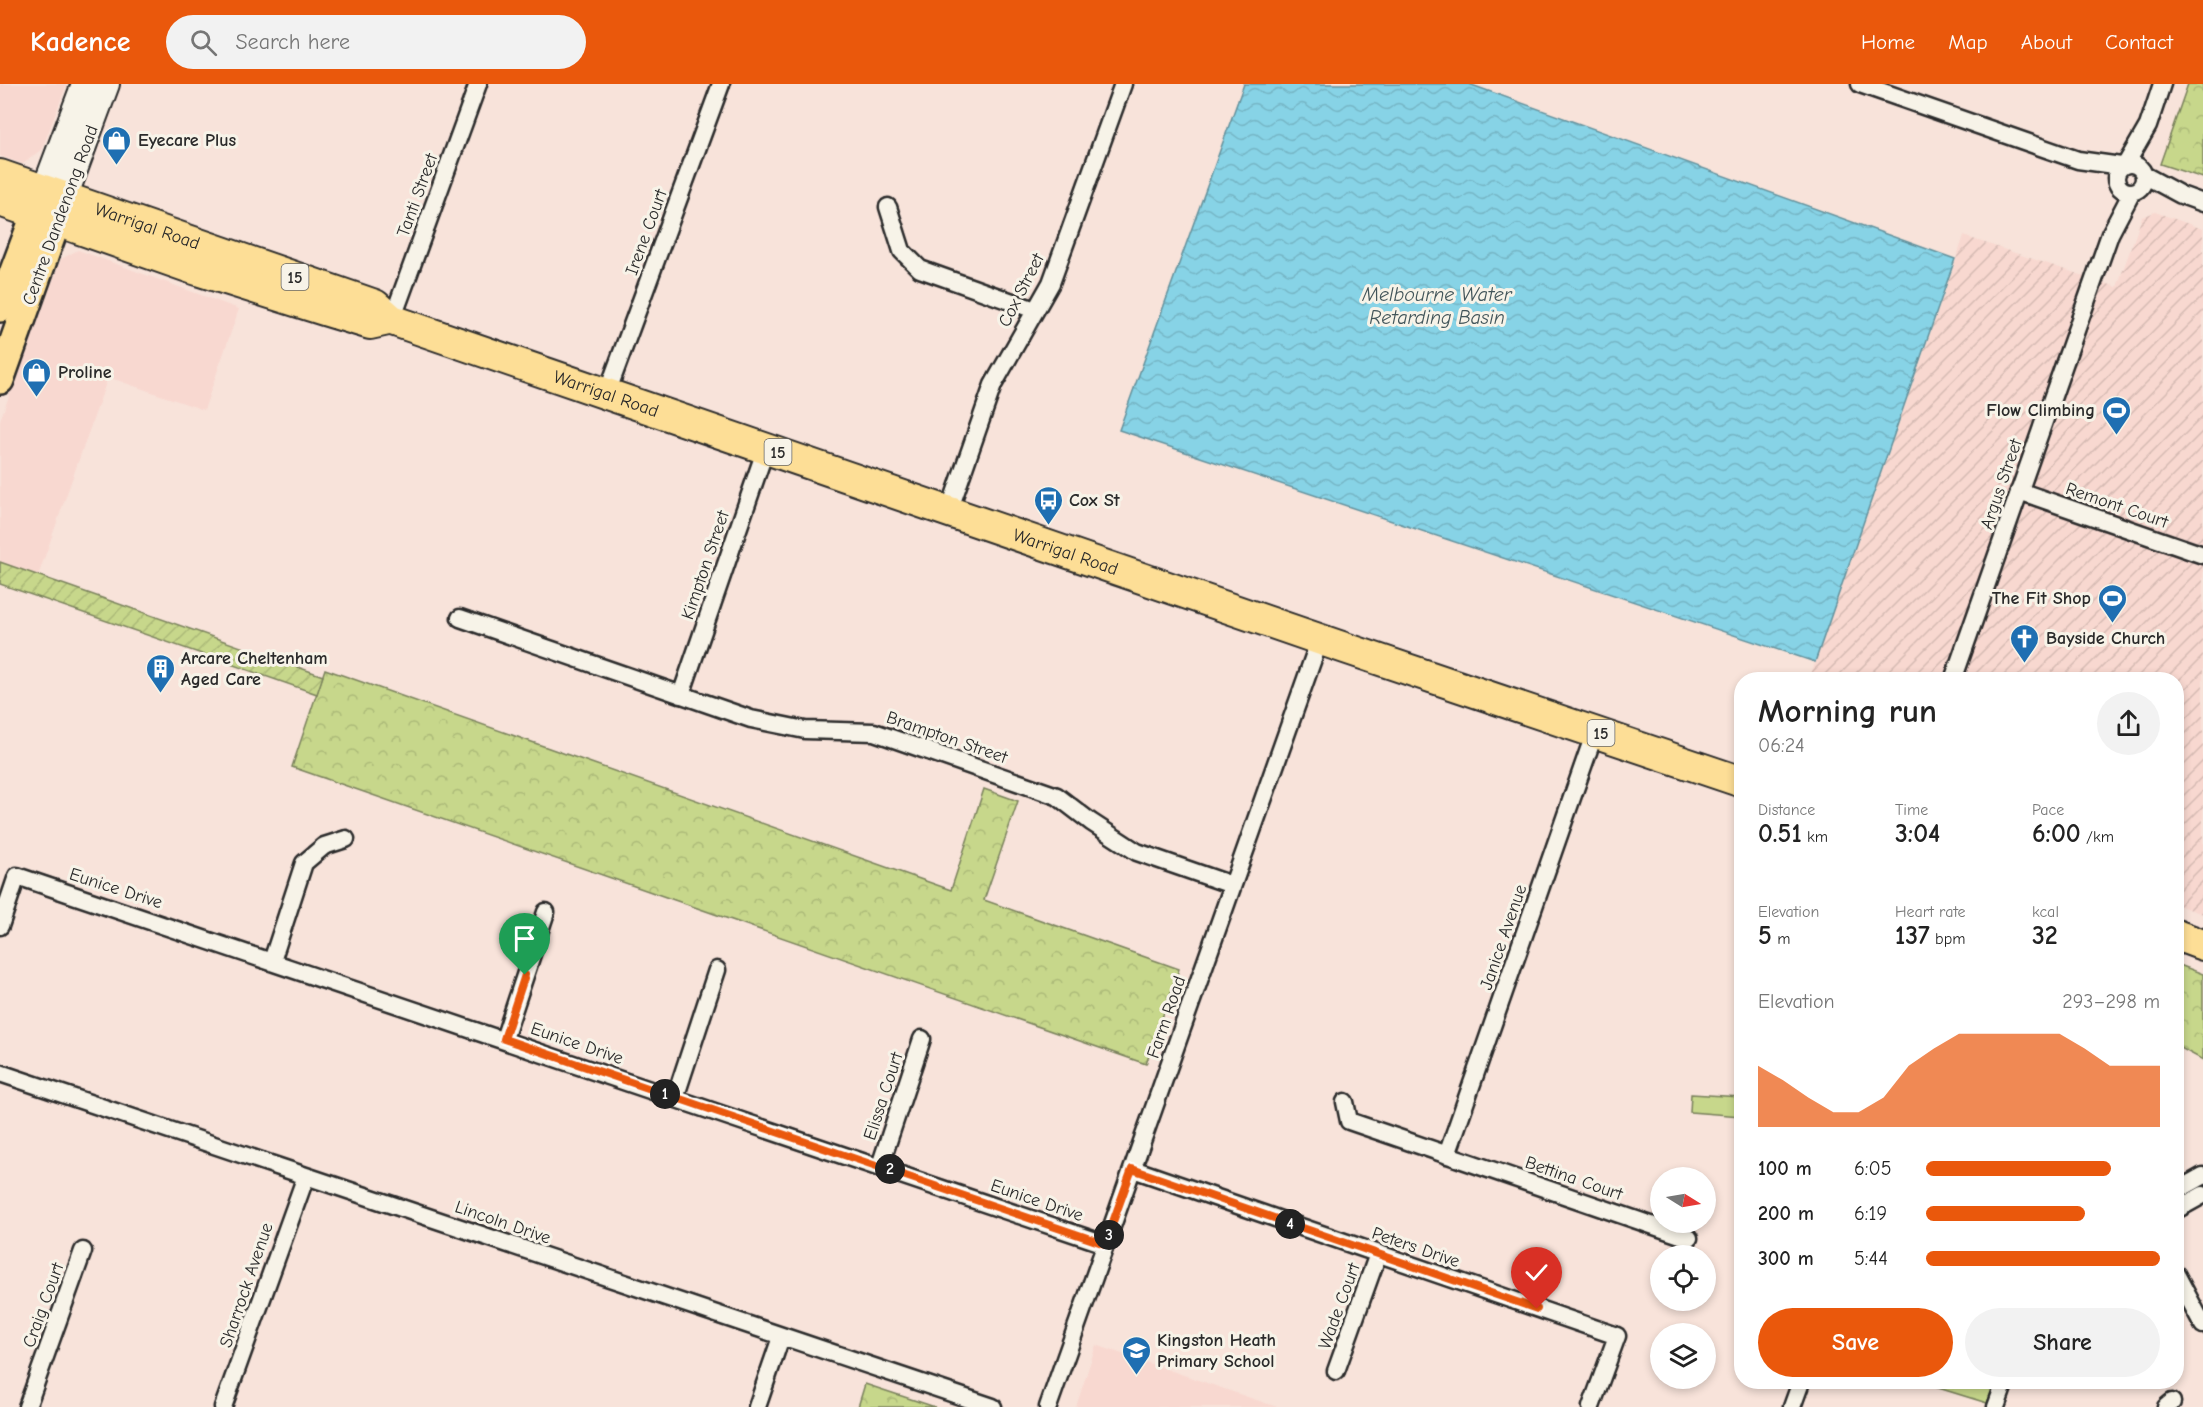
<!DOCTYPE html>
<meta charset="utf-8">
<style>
:root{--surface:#fff;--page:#f2f2f2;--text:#222;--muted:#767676;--accent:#ea580c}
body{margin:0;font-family:"Comic Neue",sans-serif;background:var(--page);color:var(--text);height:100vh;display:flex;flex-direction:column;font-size:22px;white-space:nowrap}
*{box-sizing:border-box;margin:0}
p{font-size:20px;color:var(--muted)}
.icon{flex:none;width:33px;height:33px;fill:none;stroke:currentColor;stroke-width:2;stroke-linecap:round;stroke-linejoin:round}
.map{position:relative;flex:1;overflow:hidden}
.sheet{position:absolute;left:1734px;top:588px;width:450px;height:717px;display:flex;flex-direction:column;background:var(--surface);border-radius:24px;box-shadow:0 3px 9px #0003}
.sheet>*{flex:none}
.needle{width:39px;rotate:101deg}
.fabs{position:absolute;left:1650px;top:1083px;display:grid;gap:12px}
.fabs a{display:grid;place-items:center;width:66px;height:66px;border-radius:50%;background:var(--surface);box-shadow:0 3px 9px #0003;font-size:30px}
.pin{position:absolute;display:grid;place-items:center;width:51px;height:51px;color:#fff;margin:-62px -26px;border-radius:50% 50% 50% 0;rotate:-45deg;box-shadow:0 0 6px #0007}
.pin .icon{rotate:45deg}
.km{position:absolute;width:30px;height:30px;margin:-15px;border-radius:50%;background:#222;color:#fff;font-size:16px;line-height:30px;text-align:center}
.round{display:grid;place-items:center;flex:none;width:63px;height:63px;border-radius:32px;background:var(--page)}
.summary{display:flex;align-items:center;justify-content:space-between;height:102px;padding:0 24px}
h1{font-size:33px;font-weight:800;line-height:45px}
.figures{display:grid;grid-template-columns:repeat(3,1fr);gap:9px;height:102px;padding:6px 24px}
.figures div{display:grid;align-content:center}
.figures b{font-size:26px;font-weight:800}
.figures small{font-size:16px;font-weight:400}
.figures p{font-size:16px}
.chart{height:168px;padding:12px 24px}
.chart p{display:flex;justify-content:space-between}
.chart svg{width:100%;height:108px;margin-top:6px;fill:var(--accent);opacity:.7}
.cta{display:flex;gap:12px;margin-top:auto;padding:12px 24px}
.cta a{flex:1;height:69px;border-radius:36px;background:var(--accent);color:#fff;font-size:24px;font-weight:800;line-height:69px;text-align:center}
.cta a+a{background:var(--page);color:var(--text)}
ul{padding:0 24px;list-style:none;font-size:20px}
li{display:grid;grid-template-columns:96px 72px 1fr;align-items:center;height:45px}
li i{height:15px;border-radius:8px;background:var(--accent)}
header{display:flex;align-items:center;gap:36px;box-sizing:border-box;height:84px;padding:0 30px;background:var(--accent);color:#fff}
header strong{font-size:28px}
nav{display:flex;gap:33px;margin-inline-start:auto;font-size:21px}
.search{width:420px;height:54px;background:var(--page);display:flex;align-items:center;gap:15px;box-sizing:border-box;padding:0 21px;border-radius:33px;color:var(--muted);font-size:22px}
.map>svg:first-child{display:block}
.built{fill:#f8d8d0}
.industrial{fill:url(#industrial-furrows)}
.forest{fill:url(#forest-crowns);stroke:#79815b;stroke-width:1.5}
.garden{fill:url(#garden-furrows);stroke:#79815b;stroke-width:1.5}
.pitch{fill:#c7d78b;stroke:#79815b;stroke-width:1.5}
.water{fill:url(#water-waves);stroke:#62909b;stroke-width:1.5}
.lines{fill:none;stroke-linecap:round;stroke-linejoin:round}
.street-casing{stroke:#2b2b2b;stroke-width:21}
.secondary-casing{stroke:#2b2b2b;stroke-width:28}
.primary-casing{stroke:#2b2b2b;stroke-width:32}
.highway-casing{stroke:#2b2b2b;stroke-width:34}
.street{stroke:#f7f3e8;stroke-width:16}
.secondary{stroke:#f7f3e8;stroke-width:24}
.primary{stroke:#fdde96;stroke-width:27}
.highway{stroke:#fdde96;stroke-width:30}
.route-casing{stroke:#fff;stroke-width:12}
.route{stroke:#ea580c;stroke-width:8}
.labels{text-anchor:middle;stroke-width:6;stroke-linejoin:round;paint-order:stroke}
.shield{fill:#f7f3e8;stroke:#686764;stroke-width:1.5}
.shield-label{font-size:16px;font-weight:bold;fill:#2b2b2b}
.poi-label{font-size:18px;font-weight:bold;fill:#2b2b2b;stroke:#f7f3e8;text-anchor:start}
.street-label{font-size:18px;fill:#2b2b2b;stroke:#f7f3e8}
.water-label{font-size:20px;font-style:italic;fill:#42555a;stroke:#f7f3e8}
</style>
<header>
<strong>Kadence</strong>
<div class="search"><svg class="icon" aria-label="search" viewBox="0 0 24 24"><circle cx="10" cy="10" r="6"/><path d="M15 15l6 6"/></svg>Search here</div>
<nav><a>Home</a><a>Map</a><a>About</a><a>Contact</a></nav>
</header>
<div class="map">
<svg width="2203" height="1323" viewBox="0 0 2203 1323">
<defs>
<pattern id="industrial-furrows" width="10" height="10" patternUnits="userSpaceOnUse" patternTransform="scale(1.5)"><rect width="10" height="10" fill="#f8d8d0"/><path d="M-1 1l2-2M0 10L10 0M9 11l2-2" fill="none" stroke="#d5bab3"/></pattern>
<pattern id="forest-crowns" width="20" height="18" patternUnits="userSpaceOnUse" patternTransform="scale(1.5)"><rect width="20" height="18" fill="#c7d78b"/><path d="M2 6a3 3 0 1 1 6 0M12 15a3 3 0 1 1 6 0" fill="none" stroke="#abb978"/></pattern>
<pattern id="garden-furrows" width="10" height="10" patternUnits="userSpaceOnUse" patternTransform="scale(1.5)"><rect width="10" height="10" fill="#c7d78b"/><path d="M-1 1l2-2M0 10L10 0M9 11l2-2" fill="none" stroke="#abb978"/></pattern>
<pattern id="water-waves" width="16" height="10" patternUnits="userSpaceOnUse" patternTransform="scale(1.5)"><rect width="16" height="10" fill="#87d3e6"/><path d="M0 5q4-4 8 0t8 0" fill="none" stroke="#75b5c5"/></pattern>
</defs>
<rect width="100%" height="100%" fill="#f8e3da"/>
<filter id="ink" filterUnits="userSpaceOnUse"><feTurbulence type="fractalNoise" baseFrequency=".0167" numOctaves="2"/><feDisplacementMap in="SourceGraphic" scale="12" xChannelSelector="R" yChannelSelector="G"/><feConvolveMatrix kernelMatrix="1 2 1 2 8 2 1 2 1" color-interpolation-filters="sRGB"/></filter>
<g filter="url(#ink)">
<path class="built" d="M0 0H67L42 65 23 80 0 72Z
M78 166 239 225 204 326 108 293 38 492 0 478V336L61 175Z
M1096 1261 1277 1323H1076Z"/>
<path class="industrial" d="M2155 128 2203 145V830L2177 821 2176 596H1809L1964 152 2117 203 2142 133Z"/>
<path class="forest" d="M2188 0H2203V94L2160 80Z
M325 585 951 806 984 705 1018 717 984 816 1179 885 1146 980 292 683Z
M2177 880 2203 890V976L2177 962Z
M1919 1298H1995L1987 1319Z
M865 1300 935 1323H858Z"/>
<path class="garden" d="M0 478 323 592 317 610 0 500Z"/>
<path class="pitch" d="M1691 1010 1741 1013V1032L1690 1028Z"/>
<path class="water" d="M1244 0H1469L1955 175 1815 578 1119 346Z"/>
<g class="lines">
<defs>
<path id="street" d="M1860 0 2078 76 2121 82
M2116 94a14 14 0 1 1 28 0a14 14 0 1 1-28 0Z
M2126 80 2148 42 2162 0
M2144 91 2181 111 2203 119
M888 123 902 167 920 185 1035 226
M392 236 478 0
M607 309 721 0
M2019 407 2203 471
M949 427 993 301 1051 199 1123 0
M460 534 751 635 805 646 874 648 1057 712 1091 738 1137 768 1232 801
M1953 596 2110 150 2132 108
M681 611 766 364
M0 842 17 792 1105 1160
M272 877 304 779 324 762 346 755
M504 955 546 828
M0 989 993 1323
M675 1014 717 886
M1345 1018 1349 1037 1689 1154
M1447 1071 1595 648
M880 1082 922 955
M1133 1085 1617 1252 1591 1323
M2176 1107 2203 1092
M2176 1126 2203 1111
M2176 1190 2203 1241
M1336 1287 1378 1170
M27 1323 83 1167
M223 1323 306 1092
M757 1323 781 1253
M1048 1323 1320 555
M1792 1323 1801 1298
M1996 1323 2005 1298
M2166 1323 2172 1318"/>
<path id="secondary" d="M44 106 84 0
M65 113 107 0"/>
<path id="primary" d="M0 224 43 110
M0 296 64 117"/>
<g id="highway">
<path id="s1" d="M0 91 375 221 392 236 1336 561 1742 698"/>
<path d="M0 117 194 185 324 226 370 240 388 236"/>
<path d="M2176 851 2203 861"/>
</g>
</defs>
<use href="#street" class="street-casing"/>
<use href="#secondary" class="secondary-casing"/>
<use href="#primary" class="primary-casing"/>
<use href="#highway" class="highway-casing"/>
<use href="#street" class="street"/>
<use href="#secondary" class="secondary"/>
<use href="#primary" class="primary"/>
<use href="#highway" class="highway"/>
</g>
</g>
<g class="lines" filter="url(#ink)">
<defs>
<path id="route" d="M525 891 504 955 1105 1160 1132 1085 1537 1225"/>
</defs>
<use href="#route" class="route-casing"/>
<use href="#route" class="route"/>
</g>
<defs>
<symbol id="shop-pin" viewBox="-11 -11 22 30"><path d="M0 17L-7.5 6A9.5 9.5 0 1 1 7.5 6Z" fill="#1f6fb2" stroke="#f7f3e8"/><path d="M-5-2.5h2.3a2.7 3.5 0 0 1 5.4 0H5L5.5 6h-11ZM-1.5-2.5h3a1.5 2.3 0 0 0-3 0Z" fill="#fff"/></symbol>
<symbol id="stadium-pin" viewBox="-11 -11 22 30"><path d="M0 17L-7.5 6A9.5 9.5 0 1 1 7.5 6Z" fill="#1f6fb2" stroke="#f7f3e8"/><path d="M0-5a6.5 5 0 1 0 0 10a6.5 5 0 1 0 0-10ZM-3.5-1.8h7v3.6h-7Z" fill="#fff"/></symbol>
<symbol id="bus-pin" viewBox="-11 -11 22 30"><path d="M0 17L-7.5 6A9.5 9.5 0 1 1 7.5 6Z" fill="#1f6fb2" stroke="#f7f3e8"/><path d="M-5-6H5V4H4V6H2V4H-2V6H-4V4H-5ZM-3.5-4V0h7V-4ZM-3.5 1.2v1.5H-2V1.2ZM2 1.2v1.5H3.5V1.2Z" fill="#fff"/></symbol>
<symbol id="church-pin" viewBox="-11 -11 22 30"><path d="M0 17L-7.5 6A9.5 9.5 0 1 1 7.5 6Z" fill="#1f6fb2" stroke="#f7f3e8"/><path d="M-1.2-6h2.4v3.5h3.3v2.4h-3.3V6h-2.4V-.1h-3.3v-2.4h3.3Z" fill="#fff"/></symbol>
<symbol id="building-pin" viewBox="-11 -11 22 30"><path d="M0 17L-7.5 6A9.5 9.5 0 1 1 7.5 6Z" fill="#1f6fb2" stroke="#f7f3e8"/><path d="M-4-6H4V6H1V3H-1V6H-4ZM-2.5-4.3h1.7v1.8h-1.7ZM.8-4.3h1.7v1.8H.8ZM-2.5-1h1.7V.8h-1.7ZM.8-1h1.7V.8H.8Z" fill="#fff"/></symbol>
<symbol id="school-pin" viewBox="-11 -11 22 30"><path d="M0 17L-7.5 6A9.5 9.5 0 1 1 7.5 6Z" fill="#1f6fb2" stroke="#f7f3e8"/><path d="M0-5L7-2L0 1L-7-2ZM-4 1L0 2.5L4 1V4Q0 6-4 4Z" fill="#fff"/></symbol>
</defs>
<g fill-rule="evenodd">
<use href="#shop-pin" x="100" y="40" width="33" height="45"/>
<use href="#shop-pin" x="20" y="272" width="33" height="45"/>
<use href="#stadium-pin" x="2100" y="310" width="33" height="45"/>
<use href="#bus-pin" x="1032" y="400" width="33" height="45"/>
<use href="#stadium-pin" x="2096" y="498" width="33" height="45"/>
<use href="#church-pin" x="2008" y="538" width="33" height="45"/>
<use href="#building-pin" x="144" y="568" width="33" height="45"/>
<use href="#school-pin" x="1120" y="1250" width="33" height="45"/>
</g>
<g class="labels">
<g class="shield">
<rect x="281.5" y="180" width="27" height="26" rx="4.5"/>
<rect x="764.5" y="355" width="27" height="26" rx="4.5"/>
<rect x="1587.5" y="636" width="27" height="26" rx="4.5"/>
</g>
<g class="shield-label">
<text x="295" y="199">15</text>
<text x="778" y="374">15</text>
<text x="1601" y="655">15</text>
</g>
<g class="poi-label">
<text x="138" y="62">Eyecare Plus</text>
<text x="58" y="294">Proline</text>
<text x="2095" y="332" text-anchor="end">Flow Climbing</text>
<text x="1069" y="422">Cox St</text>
<text x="2091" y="520" text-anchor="end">The Fit Shop</text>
<text x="2046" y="560">Bayside Church</text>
<text x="181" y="580">Arcare Cheltenham<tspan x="181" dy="21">Aged Care</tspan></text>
<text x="1157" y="1262">Kingston Heath<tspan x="1157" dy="21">Primary School</tspan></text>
</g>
<g class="street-label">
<text transform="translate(417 111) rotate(-70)" y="6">Tanti Street</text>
<text transform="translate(60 131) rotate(-70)" y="6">Centre Dandenong Road</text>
<text dy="6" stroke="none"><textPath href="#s1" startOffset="156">Warrigal Road</textPath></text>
<text transform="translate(646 148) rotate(-70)" y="6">Irene Court</text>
<text transform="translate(1021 206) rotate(-63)" y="6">Cox Street</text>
<text dy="6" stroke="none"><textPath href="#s1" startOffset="646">Warrigal Road</textPath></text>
<text transform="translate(2001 400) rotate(-71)" y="6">Argus Street</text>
<text transform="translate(2117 421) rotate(19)" y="6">Remont Court</text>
<text dy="6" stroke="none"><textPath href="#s1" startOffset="1132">Warrigal Road</textPath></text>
<text transform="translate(705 481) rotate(-71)" y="6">Kimpton Street</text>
<text transform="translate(947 653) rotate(19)" y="6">Brampton Street</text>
<text transform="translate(116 804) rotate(18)" y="6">Eunice Drive</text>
<text transform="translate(1503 853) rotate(-71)" y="6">Janice Avenue</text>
<text transform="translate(1166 933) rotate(-71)" y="6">Farm Road</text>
<text transform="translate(577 959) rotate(19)" y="6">Eunice Drive</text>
<text transform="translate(883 1012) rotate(-72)" y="6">Elissa Court</text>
<text transform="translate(1574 1094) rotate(19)" y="6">Bettina Court</text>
<text transform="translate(1037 1116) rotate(19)" y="6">Eunice Drive</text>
<text transform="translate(503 1138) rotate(19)" y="6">Lincoln Drive</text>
<text transform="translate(1416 1163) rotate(19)" y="6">Peters Drive</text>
<text transform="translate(246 1201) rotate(-71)" y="6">Sharrock Avenue</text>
<text transform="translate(43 1221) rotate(-70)" y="6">Craig Court</text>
<text transform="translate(1339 1222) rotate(-70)" y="6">Wade Court</text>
</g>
<g class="water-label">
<text x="1437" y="217">Melbourne Water<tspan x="1437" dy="23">Retarding Basin</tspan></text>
</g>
</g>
</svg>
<div class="fabs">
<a><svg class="needle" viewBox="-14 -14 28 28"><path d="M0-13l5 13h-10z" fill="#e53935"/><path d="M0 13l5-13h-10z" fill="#767676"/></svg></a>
<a><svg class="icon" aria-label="locate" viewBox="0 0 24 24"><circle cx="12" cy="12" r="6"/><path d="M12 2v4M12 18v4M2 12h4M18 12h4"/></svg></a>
<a><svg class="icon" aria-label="layers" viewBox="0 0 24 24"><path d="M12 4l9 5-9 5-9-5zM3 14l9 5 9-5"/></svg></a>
</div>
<div class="pin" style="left:525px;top:891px;background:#1e9e55"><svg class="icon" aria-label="arrive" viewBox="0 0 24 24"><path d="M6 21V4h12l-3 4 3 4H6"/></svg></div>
<div class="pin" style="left:1537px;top:1225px;background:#d93025"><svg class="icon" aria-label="check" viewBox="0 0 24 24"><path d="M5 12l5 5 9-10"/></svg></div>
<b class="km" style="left:665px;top:1010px">1</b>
<b class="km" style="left:890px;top:1085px">2</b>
<b class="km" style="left:1109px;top:1151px">3</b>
<b class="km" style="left:1290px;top:1140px">4</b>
<section class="sheet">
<div class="summary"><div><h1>Morning run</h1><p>06:24</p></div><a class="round"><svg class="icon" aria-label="share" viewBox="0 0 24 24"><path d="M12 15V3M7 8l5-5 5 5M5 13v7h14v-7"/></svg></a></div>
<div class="figures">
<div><p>Distance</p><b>0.51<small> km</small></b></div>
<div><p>Time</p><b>3:04</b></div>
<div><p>Pace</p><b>6:00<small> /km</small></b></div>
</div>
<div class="figures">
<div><p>Elevation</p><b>5<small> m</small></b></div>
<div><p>Heart rate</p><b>137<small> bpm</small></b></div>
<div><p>kcal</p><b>32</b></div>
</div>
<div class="chart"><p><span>Elevation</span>293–298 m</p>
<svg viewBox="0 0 160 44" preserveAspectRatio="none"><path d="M0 44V19L10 25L20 32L30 38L40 38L50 32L60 19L70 12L80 6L90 6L100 6L110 6L120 6L130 12L140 19L150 19L160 19V44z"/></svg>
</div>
<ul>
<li><b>100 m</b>6:05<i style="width:79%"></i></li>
<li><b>200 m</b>6:19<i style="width:68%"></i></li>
<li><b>300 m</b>5:44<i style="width:100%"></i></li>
</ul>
<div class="cta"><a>Save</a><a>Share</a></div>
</section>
</div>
